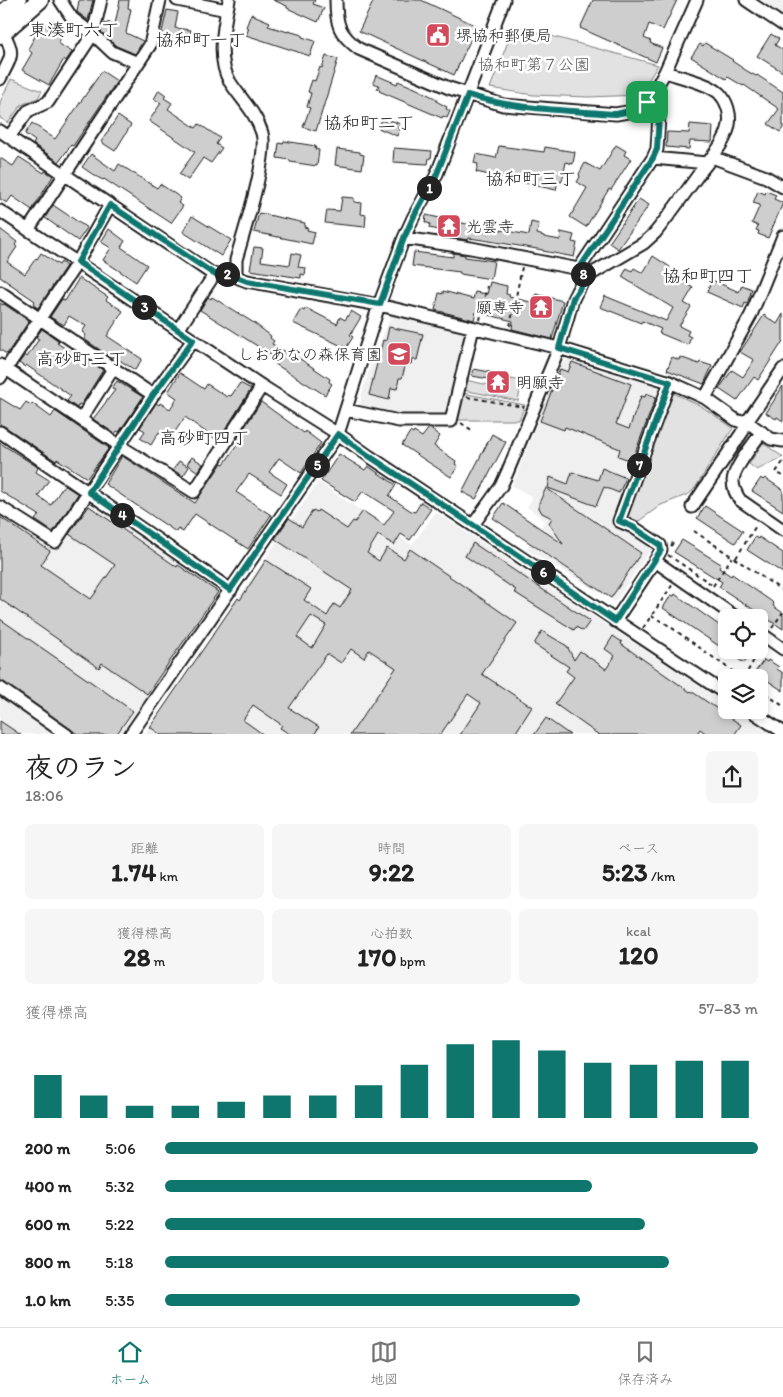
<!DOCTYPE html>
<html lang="ja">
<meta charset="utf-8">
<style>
:root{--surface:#fff;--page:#f6f6f6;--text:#222;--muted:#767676;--line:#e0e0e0;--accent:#0f766e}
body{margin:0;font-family:Itim,"Klee One",sans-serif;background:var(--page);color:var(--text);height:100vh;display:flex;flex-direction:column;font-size:19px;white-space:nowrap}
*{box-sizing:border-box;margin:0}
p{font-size:16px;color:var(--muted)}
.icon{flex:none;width:28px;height:28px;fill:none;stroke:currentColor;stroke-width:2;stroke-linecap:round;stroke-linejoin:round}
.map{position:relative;height:734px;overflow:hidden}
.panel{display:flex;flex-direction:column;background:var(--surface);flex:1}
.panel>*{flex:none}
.fabs{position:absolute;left:718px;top:609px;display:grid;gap:10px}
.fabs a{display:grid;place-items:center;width:50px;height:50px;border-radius:8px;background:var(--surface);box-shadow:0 2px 8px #0003;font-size:25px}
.pin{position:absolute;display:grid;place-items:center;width:42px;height:42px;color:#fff;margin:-21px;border-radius:10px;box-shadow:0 2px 8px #0006}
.km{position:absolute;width:25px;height:25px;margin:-12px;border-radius:50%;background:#222;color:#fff;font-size:14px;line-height:25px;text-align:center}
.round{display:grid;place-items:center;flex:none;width:52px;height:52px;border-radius:8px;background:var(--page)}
.headline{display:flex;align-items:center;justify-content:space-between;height:85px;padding:0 25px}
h1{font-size:28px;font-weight:800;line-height:38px}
.metrics{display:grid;grid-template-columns:repeat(3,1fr);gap:8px;height:85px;padding:5px 25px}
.metrics div{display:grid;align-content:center;border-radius:8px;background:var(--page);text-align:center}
.metrics b{font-size:25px;font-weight:800}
.metrics small{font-size:14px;font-weight:400}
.metrics p{font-size:14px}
.chart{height:140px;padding:10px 25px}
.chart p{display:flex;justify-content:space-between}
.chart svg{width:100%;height:90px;margin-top:5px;stroke:var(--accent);stroke-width:6}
ul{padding:0 25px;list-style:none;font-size:16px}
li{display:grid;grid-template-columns:80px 60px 1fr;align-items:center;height:38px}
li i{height:12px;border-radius:6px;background:var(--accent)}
.dock{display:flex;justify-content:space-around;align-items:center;height:70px;border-top:1px solid var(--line);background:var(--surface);font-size:14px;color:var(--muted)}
.dock a{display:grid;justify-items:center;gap:2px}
.dock .current{color:var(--accent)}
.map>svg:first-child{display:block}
.built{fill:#f0f0f0}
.green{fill:#e2e2e2;stroke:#7f7f7f}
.building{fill:#cecece;stroke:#1c1c1c;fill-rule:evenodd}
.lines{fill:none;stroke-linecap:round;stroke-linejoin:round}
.minor-casing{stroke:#1c1c1c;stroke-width:15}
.highway-casing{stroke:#1c1c1c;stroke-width:20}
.path{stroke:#1c1c1c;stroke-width:2;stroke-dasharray:4 4;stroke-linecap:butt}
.minor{stroke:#fff;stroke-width:11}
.highway{stroke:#fff;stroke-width:16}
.route-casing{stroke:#fff;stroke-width:10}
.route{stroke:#0f766e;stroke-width:6}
.labels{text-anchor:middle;stroke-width:5;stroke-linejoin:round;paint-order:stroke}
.poi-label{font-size:16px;fill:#1c1c1c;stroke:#fff;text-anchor:start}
.park-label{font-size:16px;fill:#575757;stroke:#fff}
.neighbourhood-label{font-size:18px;fill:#1c1c1c;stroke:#fff}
</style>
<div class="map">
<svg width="783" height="735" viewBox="0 0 783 735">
<rect width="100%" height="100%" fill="#fff"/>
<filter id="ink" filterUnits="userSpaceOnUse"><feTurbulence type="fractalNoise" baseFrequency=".02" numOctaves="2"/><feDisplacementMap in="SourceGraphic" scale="10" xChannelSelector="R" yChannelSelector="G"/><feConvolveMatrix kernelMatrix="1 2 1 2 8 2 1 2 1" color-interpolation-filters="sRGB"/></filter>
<g filter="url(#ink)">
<path class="built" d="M761 0H783V16Z
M392 313 468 332 448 416 400 419 361 408V396L370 368Z
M569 360 662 388 615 522 654 545 615 602 526 549 545 521 527 507 533 497 512 486 561 364Z
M318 482 412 545 436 512 726 704V710H735L772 734 144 735Z
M89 500 222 589 121 734H0V511L56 547Z"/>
<path class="green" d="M514 26 658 65 639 95 589 97 533 95 490 88Z
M11 79 42 91 38 98 21 105 8 123 0 118V102Z
M511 379 522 381 518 401 463 390 465 380 489 385V388L508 392Z
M671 392 701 406 733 428 695 488 689 494 661 505 639 521 628 519 627 515Z
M462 393 525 405 519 420H456Z
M763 443 783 457 757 470 749 464Z"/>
<path class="building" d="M79 0H93L88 20 77 12Z
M120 0H129L128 8 131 9 126 33 143 41 135 54 116 46 101 32 103 23 107 24 108 22 115 24Z
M273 0H315L313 4 324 8 318 22 287 8V6Z
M374 0H421L477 26 454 75 359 31Z
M593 0H677L663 30 649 24 644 38 651 41 650 43 662 48 656 62 580 28Z
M167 10 178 12 175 28 191 30 189 41 161 36Z
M251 14 270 22 268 26 288 32V31L302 35V37L315 41 310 56 246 35 249 28 246 27Z
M43 22 64 34 58 43 72 52 66 61 64 59 49 85 22 70 32 53 28 49Z
M771 34 779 39 775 45 783 50V72L757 56Z
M705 43 733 60 732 61 747 71 756 76 757 75 783 92V128L780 132 768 124 779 109 744 85 743 86 728 77 726 79 691 57 700 44 703 46Z
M326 56 338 59 316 131 303 127 310 108 307 107 311 93 308 92 312 80 315 81 320 67 322 68Z
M102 71 117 81 73 146 71 145 59 162 33 144 35 141 25 134 32 123 55 139Z
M376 75 397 84 398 81 415 88 437 99 436 101 447 107 446 109 450 111 447 118 443 116 442 118 379 91 380 90 377 89 379 85 373 83Z
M159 90 166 95 164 98 172 103 168 109 196 128 199 124 220 138 216 144 222 148 211 163 203 158 188 180 179 174 195 152 149 121 161 103 154 99Z
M118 116 131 125 115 151 101 142Z
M382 120 389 124 390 120 400 124 398 128H400L397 136 378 128Z
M690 124 713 126 712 142 690 141 689 149 666 147 667 132 689 133Z
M284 141 316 146 315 149 319 150 317 166 290 162V160L277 158 279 143 283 144Z
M616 145 626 151 624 155 631 159 611 190 609 189 586 227 570 217 587 188 577 182 580 177 579 174 585 163 600 171Z
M499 146 544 152 545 147 575 152 573 164 566 162 562 182 558 181 556 190 476 172 478 164 474 163 476 154 496 158Z
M394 148 432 151 431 158H429L428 164 393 162Z
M337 149 360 152V154L364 155 362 169 335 165Z
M91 154 115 171 119 164 157 188 160 184 181 198 178 203 183 206 171 223 104 179 103 180 95 176 82 167Z
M19 157 44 173 45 171 53 176 32 210 12 196 7 203 0 199V158L13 166Z
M758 191 765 194 766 191 776 195 774 199 783 203 768 238 758 234 759 231 756 230 758 226 752 223 760 205 753 203Z
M342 197 354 198V202L362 203 361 214 366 215 365 227 325 223 327 210 340 211Z
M639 199 649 205 618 249 609 243Z
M53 205 87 228 78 241 45 218Z
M259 213 305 223 304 227 308 228 307 230 315 232 312 244 254 232Z
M426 215 471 225 470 230 489 233 490 228 529 235 531 222 539 224 537 234 544 236V237L560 240 561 232 574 235 572 242 577 243 574 257 543 251V250L483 240 469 238 468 240 449 237 450 232 429 228 430 224 425 222Z
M192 216 231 240 221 256 183 232Z
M0 229 17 242 15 245 17 247 7 262 25 274 36 258 37 259 41 253 59 265 61 262 66 266 38 308 33 305 35 301 0 277Z
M109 229 125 241 121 247 147 265 136 282 103 260 111 248 101 242Z
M254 247 263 248 261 261 290 265 292 253 301 255 298 267 306 268 305 275 301 274V278L250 270Z
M414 252 453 257V253L465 255V257L494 261 491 279 460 274V272L412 266Z
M653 256 670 267 667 272 693 288 684 303 691 307 679 326 689 331 687 335 691 337 688 345 659 333 661 329 642 321 641 323 600 307 605 296 666 321 673 308 622 277 627 268 632 271 634 268 643 273Z
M79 278 108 297 106 300 123 311 107 336 142 359 135 370 113 356 112 358 84 339 86 335 82 332 86 326 69 316 64 325 50 317 62 299 65 301Z
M712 280 739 292 742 285 752 289 747 304 745 303 743 308 707 292Z
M490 282 507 286 506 294 510 295 509 297 531 302 532 298 534 299 536 294 563 301 552 339 512 329 513 321 476 312 474 320 435 310 439 293 443 294V291L473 299 475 292 487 294Z
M208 297 211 299 212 297 254 323 271 336 270 338 274 341 272 344 286 352 287 350 330 379 329 382 332 384 325 395 275 364 278 359 200 310Z
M0 303 3 305 4 304 29 321 7 354 0 350Z
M306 308 337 324 340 317 345 320 351 311 361 317 350 335 353 337 346 348 293 323 301 309 304 311Z
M783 314V341L758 380 754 377 737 401 719 389 732 370 743 377 754 360 740 352 764 315 777 324Z
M389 327 423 334 417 360 412 359 411 364 406 363 402 378H399L397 389 391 388 389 400 369 395 383 340 386 341Z
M42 329 59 341 57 343 83 360 91 365 92 363 103 370 81 405 79 404 77 408 67 401 71 396 26 365 25 367 19 363 25 355 27 357 39 339 36 337Z
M672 357 679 360 680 357 699 364 700 362 712 366 704 384 667 370Z
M572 362 631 384 616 424 629 429 641 396 645 397 646 393 656 397 632 461 618 456 620 449 565 427 564 430 540 421 560 369 568 372Z
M474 369 490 372 489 379 472 376Z
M180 373 204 389 207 384 227 397 228 395 231 396 240 383 251 389 218 441 185 417 170 439 159 432 151 445 140 438 145 431 140 428 156 403 159 405 160 403 170 409 177 398 168 392Z
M493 375 510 378 508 391 490 387Z
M117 381 143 397 119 432 117 431 115 434 93 419 115 390 112 388Z
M783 386V421L777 417 776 419 766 413Z
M0 398 20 410 26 402 31 405 32 403 51 417 55 411 109 448 87 478 57 459 56 461 4 426 0 425Z
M261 402 304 433 305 431 321 443 301 473 279 458 269 472 287 484 281 494 249 474 236 492 271 515 248 549 195 514 183 532 178 529 176 532 105 484 122 456 195 503 222 463 224 464 240 441 237 439Z
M429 428 440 436 434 446 456 461 455 464 458 466 451 477 402 445 410 432 413 434 414 432 422 437Z
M492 434 506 442 476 499 462 492Z
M0 443 36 466 38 468 36 472 49 480 38 496 51 505 64 485 78 494 53 532 35 520 39 515 0 491Z
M339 454 365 470 368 466 396 485 389 496 411 511 415 512 421 502 431 509 410 540 401 534 394 545 378 535 367 553 379 561 387 548 404 559 410 549 517 623 482 674 532 707 514 735H460L481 703 468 694 440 735H350L396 668 369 650 364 658 351 649 341 663 327 654 289 708 319 727 314 735H291L280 728 282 725 253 705 243 720 264 735H161L150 727 238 598 240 600 266 560 311 589 304 600 327 616 334 604 340 608 352 590 275 539 289 518 302 527 313 510 317 512 318 510 347 529 353 521 355 522 363 511 384 525 394 511 363 491 355 502 321 481ZM311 616 326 625 312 648 297 637Z
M192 457 203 464 198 472 187 464Z
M179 461 189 467 183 476 173 470Z
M602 468 626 478 619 493 604 487 596 506 548 488 550 477 568 484 572 472 598 480Z
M761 478 763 480 765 478 783 490V511L752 491Z
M546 488 641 553 611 598 493 518 503 503 563 544 549 523 552 518 542 513 539 508V503Z
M89 506 177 567 178 565 218 592 147 694 102 663 99 668 0 599V517L50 551 41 565 91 599 115 565 69 534Z
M705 506 743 531 735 543 697 518Z
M755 537 758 539 759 537 783 553V573L747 550Z
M682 540 721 564 719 568 731 576 732 574 771 601 774 604 773 606 783 613V629L719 587 722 582 674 552Z
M473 543 590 621 583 631 576 627 574 630 514 592 516 590 465 556Z
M675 594 726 630V650H752L744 663 663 608 671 595 674 596Z
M0 619 133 711 116 735H79L0 680Z
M542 631 567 646 574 660 580 651 606 669 615 656 605 649 613 636 622 642 621 644 690 692 691 691 741 725 734 735H708L700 729 696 735H599L555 704 574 677 566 671 569 667 534 644Z
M764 660 767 662 768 660 776 665 779 667 777 669 783 673V691L755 672Z
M546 718 570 735H534Z
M0 721 21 735H0Z"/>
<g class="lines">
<defs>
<path id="minor" d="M60 0 72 18 93 34 112 52 138 63
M177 0 227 10
M229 0C224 25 216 59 230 82 241 99 256 113 262 133 269 156 243 234 236 260V274L239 278 247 281 379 305 559 348 670 382 705 398 736 420 741 422 749 419 783 369
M336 0C336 25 339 34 359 49L449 88 503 105 616 114 628 112 640 107 650 98 665 72 697 0
M746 0 783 25
M0 79C11 57 16 55 3 32
M0 131 214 275 236 274
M9 137 28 111 48 102 93 34 101 0
M712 157 766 177 783 187
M653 158 707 163
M0 211 262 386 338 434 369 456 726 694
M28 230 150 45 160 0
M404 238 471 248 579 269
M586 279 579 269 653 158 657 149 659 116 647 102
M0 292 153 395
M178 330 214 275
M0 365 120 446 194 492 262 386
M0 378 77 263 110 205
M705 398 751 315 783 236
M346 410 399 421H451L473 328
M81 419 113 369
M746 421 771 439 783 441
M0 432 231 590
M762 432C754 443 733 469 733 481 733 489 736 494 740 500L783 530
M0 507 55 542 153 395 193 340
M692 507 743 431
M473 525 501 486 507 473 559 348 573 299 579 287 586 279 593 273 644 243 655 233C671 213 686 192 701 171 711 158 726 142 729 125 731 114 727 101 719 93 708 83 680 77 665 72
M655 561 661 550 660 545 633 527 619 521 670 382
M615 621 655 561 737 618
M759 632 783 649
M0 688 67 735
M750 710 783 732
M130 735 338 434 379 305 404 238 413 218 436 176 504 0"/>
<path id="highway" d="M0 16 18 0
M0 35 40 0"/>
</defs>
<use href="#minor" class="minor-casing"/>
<use href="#highway" class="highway-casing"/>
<path class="path" d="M480 320 487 286
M510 326 522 267
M467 397 524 407
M461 423 473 431
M783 462 776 472 783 476
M694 531 783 591
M671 546 675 539
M668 555 714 586
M736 558 757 524
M713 586 732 557
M651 616 665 623 742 678
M643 628 673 584
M772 628 783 612
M744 678 761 647
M759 689 783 706"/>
<use href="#minor" class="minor"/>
<use href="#highway" class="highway"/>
</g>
</g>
<g class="lines" filter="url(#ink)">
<defs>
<path id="route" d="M468 95C517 110 565 110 616 114 628 112 637 109 647 102L659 116 657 149 653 158 579 269 586 279 573 298 559 348 670 382 619 521 633 527 660 545 661 550 615 621 473 525 369 456 338 434 230 590 89 492 153 395 193 340 78 262 110 205 214 274H236L239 278 247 281 380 304 404 238 413 218 436 176Z"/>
</defs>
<use href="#route" class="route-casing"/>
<use href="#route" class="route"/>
</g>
<defs>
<symbol id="civic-square" viewBox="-11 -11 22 22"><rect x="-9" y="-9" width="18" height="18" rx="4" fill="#d1495b" stroke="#fff"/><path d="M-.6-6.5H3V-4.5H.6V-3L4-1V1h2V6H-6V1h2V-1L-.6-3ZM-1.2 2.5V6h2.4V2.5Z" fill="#fff"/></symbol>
<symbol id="temple-square" viewBox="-11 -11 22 22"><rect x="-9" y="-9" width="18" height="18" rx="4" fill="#d1495b" stroke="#fff"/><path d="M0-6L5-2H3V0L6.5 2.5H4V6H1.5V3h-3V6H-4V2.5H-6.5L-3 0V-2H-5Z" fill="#fff"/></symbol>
<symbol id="school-square" viewBox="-11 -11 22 22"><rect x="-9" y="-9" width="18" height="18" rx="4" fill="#d1495b" stroke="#fff"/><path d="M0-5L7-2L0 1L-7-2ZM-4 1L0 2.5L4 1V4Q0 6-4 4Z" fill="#fff"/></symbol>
</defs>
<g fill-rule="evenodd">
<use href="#civic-square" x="424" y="21" width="28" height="28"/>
<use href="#temple-square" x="435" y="212" width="28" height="28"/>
<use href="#temple-square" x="527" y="293" width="28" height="28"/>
<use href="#school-square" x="385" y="340" width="28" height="28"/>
<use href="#temple-square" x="484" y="368" width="28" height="28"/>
</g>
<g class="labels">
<g class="poi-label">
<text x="456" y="41">堺協和郵便局</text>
<text x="466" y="232">光雲寺</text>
<text x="524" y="313" text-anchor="end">願専寺</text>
<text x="382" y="360" text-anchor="end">しおあなの森保育園</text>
<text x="516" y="388">明願寺</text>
</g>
<g class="park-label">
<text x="534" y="70">協和町第７公園</text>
</g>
<g class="neighbourhood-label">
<text x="74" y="36">東湊町六丁</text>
<text x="201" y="46">協和町一丁</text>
<text x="369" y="129">協和町二丁</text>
<text x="531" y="185">協和町三丁</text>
<text x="708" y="282">協和町四丁</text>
<text x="81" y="365">高砂町三丁</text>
<text x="204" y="444">高砂町四丁</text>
</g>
</g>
</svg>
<div class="fabs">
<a><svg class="icon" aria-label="locate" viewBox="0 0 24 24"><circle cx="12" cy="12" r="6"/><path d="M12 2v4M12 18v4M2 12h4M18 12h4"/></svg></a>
<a><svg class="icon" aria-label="layers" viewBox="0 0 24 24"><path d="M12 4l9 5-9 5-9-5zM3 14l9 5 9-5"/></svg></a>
</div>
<div class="pin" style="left:647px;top:102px;background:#1e9e55"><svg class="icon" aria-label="arrive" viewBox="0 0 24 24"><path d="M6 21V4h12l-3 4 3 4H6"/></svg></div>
<b class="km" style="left:429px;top:188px">1</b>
<b class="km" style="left:227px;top:274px">2</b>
<b class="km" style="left:144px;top:307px">3</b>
<b class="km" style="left:122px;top:515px">4</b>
<b class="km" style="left:317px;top:465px">5</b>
<b class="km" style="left:543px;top:572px">6</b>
<b class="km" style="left:639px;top:465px">7</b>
<b class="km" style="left:583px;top:274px">8</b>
</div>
<section class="panel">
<div class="headline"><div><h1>夜のラン</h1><p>18:06</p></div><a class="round"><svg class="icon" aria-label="share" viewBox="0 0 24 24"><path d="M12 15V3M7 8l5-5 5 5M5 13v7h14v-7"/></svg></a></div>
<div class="metrics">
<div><p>距離</p><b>1.74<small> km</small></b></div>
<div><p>時間</p><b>9:22</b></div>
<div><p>ペース</p><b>5:23<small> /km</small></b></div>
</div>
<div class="metrics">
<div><p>獲得標高</p><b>28<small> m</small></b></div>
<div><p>心拍数</p><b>170<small> bpm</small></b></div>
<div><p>kcal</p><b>120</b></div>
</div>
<div class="chart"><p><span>獲得標高</span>57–83 m</p>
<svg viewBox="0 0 160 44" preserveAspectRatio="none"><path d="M5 44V23M15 44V33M25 44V38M35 44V38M45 44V36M55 44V33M65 44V33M75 44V28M85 44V18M95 44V8M105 44V6M115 44V11M125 44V17M135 44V18M145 44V16M155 44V16"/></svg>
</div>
<ul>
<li><b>200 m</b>5:06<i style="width:100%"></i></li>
<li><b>400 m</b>5:32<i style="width:72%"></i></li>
<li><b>600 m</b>5:22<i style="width:81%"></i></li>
<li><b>800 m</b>5:18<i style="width:85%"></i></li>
<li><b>1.0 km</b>5:35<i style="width:70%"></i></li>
</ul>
</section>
<nav class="dock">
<a class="current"><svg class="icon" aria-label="home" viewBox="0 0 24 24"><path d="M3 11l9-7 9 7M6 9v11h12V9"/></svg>ホーム</a>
<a><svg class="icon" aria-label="map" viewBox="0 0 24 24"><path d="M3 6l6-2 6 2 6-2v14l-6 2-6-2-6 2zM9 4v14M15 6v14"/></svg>地図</a>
<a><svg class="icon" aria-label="saved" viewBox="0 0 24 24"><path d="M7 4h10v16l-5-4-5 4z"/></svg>保存済み</a>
</nav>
